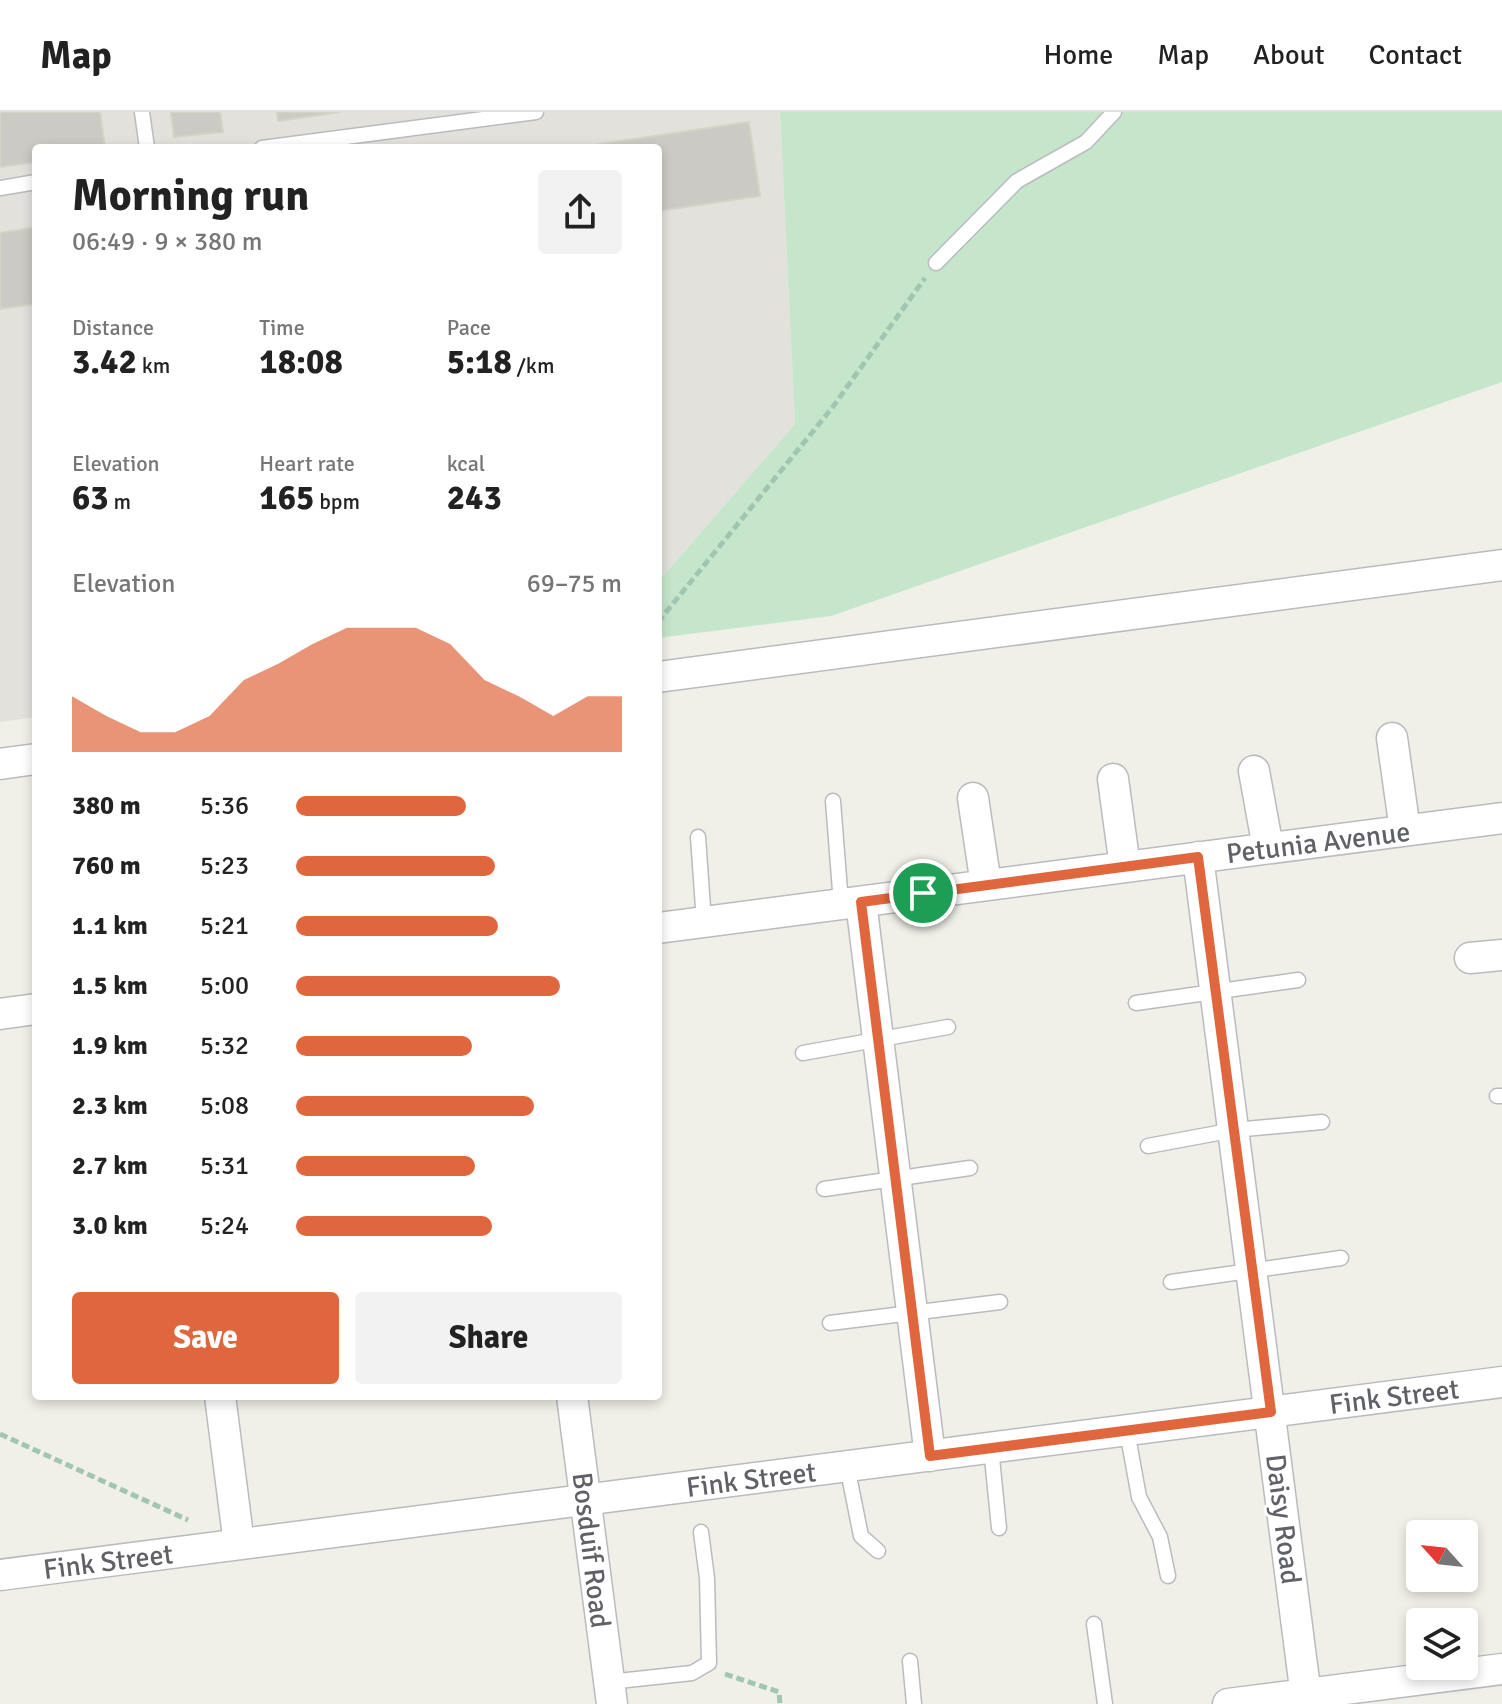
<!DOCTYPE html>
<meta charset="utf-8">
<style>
:root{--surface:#fff;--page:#f2f2f2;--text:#222;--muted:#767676;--line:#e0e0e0;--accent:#e0673d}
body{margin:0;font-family:Signika,sans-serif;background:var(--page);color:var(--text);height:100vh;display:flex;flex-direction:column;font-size:30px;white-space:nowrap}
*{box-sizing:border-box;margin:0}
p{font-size:26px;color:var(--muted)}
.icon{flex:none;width:44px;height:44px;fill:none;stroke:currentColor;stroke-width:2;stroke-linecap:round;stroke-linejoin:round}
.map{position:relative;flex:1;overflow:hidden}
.sheet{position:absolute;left:32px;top:32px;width:630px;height:1256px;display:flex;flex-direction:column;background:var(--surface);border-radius:8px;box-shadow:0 4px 12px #0003}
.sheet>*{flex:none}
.needle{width:52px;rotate:297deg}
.controls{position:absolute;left:1406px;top:1408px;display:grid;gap:16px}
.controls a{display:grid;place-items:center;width:72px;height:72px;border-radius:8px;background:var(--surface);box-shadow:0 4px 12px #0003;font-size:40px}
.pin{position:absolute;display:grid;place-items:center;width:68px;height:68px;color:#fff;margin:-34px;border:4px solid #fff;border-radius:50%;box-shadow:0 2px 8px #0007}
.round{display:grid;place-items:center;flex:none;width:84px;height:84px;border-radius:8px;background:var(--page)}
.summary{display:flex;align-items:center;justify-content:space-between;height:136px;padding:0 40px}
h1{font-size:44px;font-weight:700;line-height:60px}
.figures{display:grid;grid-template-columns:repeat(3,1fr);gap:12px;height:136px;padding:8px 40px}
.figures div{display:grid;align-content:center}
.figures b{font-size:34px;font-weight:700}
.figures small{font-size:22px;font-weight:400}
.figures p{font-size:22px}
.chart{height:224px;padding:16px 40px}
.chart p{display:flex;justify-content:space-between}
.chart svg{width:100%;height:144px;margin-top:8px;fill:var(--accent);opacity:.7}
.button{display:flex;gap:16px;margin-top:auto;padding:16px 40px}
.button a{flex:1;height:92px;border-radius:8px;background:var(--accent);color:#fff;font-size:32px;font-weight:700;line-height:92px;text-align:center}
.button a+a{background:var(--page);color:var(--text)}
ul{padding:0 40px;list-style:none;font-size:26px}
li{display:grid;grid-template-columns:128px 96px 1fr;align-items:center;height:60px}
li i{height:20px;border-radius:10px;background:var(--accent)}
header{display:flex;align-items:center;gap:48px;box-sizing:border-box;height:112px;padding:0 40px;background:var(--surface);border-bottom:2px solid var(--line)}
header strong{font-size:38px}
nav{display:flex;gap:44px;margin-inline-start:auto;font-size:28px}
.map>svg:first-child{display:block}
.industrial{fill:#e2e1dc}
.green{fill:#c6e6cc}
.building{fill:#cccac4;stroke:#d5d3c6;stroke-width:2}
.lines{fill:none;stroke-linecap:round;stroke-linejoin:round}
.lane-casing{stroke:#babbc0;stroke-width:17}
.street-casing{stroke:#babbc0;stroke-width:33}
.path{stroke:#a0c6b1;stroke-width:5;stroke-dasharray:8 4;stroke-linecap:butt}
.lane{stroke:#fff;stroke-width:14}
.street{stroke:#fff;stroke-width:30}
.route-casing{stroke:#fff;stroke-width:16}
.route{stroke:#e0673d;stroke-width:10}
.labels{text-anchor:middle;stroke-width:6;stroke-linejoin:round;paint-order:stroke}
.street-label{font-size:28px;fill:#5f6167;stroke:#fff}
</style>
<header>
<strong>Map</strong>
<nav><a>Home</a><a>Map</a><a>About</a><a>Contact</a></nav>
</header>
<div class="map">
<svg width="1502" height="1592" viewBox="0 0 1502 1592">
<rect width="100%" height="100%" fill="#f0f0e8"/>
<path class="industrial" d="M0 0H780L795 312 658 470V36H36V605L0 610Z"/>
<path class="green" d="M780 0H1502V270L831 504 658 526V470L795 312Z"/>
<path class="building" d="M0 0H100L105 36H36V50L0 55Z
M171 0H220L223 20 174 25Z
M277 0H340L278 9Z
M749 10 760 84 658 99V36H574Z
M36 115V192L0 197V121Z"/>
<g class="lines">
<defs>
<path id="lane" d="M142 0 147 36
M262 36 536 0
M0 76 36 70
M936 151 1017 69 1086 30 1114 0
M833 689 841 792
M698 725 704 810
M1136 891 1298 868
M803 941 948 915
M1497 984H1502
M1148 1034 1234 1018 1322 1010
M824 1077 970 1056
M1171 1170 1341 1146
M830 1211 1000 1190
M1127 1319 1139 1385 1160 1425 1168 1464
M991 1336 999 1416
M847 1354 861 1424 878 1439
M1094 1512 1105 1592
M910 1549 914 1592
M609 1570 692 1561 709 1551 707 1466 701 1420"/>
<path id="street" d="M658 565 1502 453
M1392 626 1405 718
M0 652 36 647
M1254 659 1268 736
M1113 667 1125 755
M973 686 986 773
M1198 745 1307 1592
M861 790 930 1344
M658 816 1502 706
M1470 846 1502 843
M0 902 36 897
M220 1284 239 1432
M572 1284 612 1592
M0 1463 1502 1270
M1228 1592 1502 1557"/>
</defs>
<use href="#lane" class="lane-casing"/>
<use href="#street" class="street-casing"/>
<path class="path" d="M658 510 832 296 925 166
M0 1322 188 1408
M725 1562 779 1580 780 1592"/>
<use href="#lane" class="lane"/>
<use href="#street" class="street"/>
</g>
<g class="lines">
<defs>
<path id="route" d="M1198 745 1271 1300 930 1344 861 790Z"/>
</defs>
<use href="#route" class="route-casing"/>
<use href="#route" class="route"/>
</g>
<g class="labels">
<g class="street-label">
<text transform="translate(1318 730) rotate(-7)" y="10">Petunia Avenue</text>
<text transform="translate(1394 1284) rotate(-7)" y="10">Fink Street</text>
<text transform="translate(751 1367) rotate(-7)" y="10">Fink Street</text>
<text transform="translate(1284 1407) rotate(83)" y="10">Daisy Road</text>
<text transform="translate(592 1438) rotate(83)" y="10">Bosduif Road</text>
<text transform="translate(108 1449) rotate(-7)" y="10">Fink Street</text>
</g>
</g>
</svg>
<div class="controls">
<a><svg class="needle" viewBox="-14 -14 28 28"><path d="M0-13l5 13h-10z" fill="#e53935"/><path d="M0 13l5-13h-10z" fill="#767676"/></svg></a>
<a><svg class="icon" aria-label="layers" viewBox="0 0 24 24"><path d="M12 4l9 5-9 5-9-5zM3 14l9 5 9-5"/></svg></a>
</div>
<div class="pin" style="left:923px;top:781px;background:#1e9e55"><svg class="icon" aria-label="arrive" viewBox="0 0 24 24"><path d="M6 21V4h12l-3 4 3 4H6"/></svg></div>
<section class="sheet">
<div class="summary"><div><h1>Morning run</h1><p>06:49 · 9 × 380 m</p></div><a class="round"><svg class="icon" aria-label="share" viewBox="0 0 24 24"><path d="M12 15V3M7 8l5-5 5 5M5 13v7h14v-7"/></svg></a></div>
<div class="figures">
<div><p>Distance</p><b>3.42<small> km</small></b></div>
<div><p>Time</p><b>18:08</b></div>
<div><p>Pace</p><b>5:18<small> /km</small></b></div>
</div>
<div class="figures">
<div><p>Elevation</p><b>63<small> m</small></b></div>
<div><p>Heart rate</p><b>165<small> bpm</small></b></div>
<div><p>kcal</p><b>243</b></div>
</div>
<div class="chart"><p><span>Elevation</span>69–75 m</p>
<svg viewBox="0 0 160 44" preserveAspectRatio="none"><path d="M0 44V27L10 33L20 38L30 38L40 33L50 22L60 17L70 11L80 6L90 6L100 6L110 11L120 22L130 27L140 33L150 27L160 27V44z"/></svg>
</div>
<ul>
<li><b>380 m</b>5:36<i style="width:52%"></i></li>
<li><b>760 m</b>5:23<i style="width:61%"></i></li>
<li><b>1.1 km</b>5:21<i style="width:62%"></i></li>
<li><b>1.5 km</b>5:00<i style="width:81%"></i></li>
<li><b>1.9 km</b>5:32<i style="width:54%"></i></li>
<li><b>2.3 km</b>5:08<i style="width:73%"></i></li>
<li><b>2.7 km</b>5:31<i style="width:55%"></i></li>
<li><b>3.0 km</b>5:24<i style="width:60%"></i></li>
</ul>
<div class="button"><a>Save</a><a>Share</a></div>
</section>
</div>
